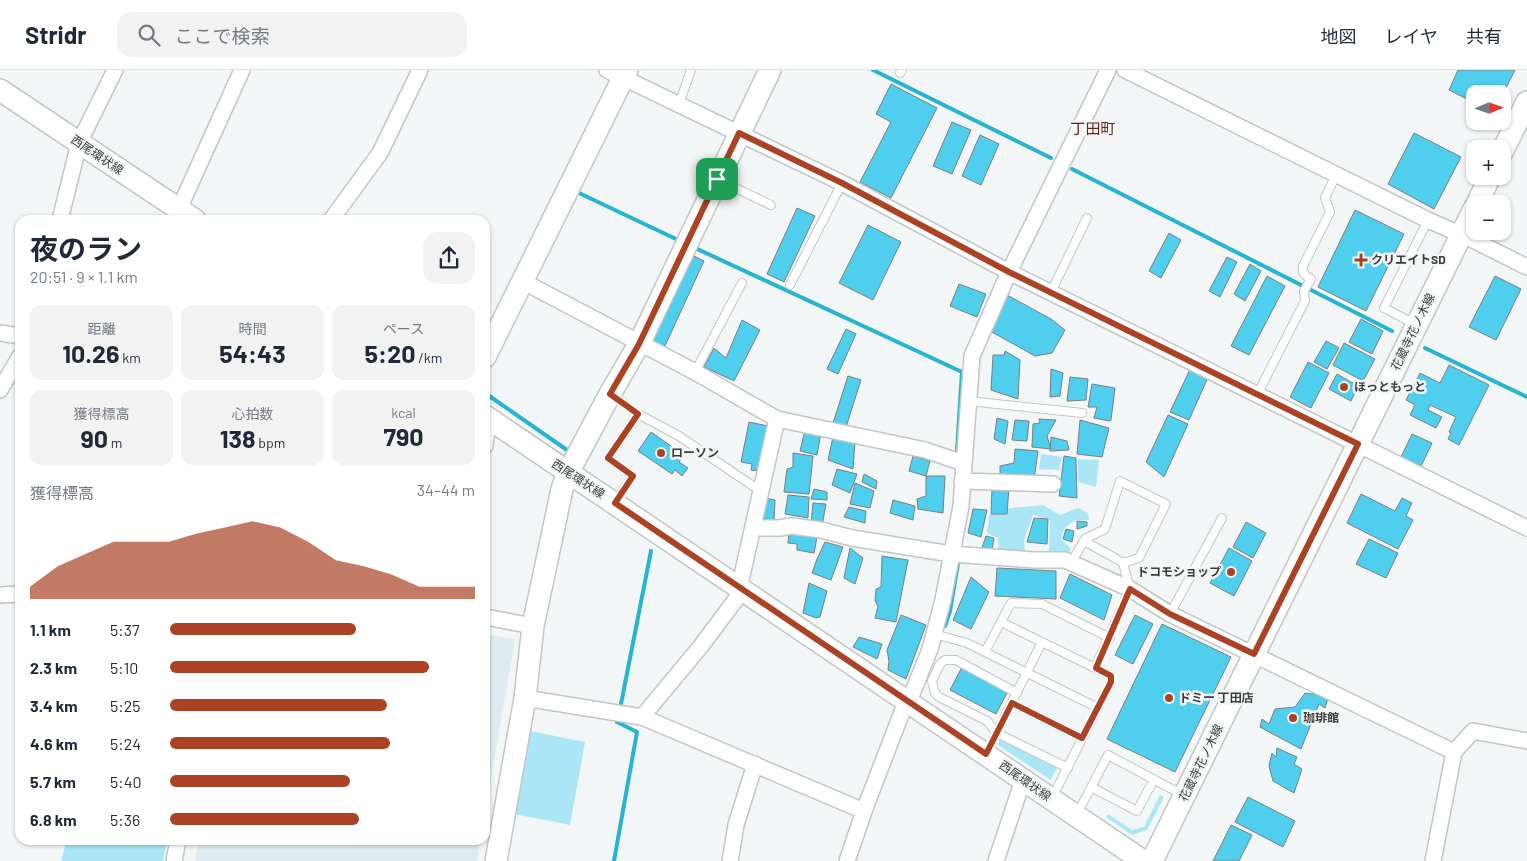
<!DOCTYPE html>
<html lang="ja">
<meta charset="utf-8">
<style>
:root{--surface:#fff;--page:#f2f2f3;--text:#1f2937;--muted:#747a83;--line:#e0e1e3;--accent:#aa4223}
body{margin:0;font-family:Barlow,"Noto Sans JP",sans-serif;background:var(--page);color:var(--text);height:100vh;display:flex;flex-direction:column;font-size:19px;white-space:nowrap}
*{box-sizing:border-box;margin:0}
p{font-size:16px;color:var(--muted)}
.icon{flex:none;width:28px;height:28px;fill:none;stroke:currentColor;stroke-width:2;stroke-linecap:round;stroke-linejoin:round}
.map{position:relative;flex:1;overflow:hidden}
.side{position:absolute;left:15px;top:145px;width:475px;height:630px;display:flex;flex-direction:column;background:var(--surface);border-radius:15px;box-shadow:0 1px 4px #0004}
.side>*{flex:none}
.needle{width:32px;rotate:88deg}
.fabs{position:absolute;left:1466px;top:15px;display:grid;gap:10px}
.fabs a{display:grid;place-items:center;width:45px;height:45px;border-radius:10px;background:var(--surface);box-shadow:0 1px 4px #0004;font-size:25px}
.pin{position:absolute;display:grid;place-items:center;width:42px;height:42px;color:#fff;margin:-21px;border-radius:10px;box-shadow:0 2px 8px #0006}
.round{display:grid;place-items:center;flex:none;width:52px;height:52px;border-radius:15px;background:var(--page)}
.head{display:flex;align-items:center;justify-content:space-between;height:85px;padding:0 15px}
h1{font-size:28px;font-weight:700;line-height:38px}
.stats{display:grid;grid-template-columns:repeat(3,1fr);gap:8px;height:85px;padding:5px 15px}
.stats div{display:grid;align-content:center;border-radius:12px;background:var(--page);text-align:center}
.stats b{font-size:25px;font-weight:700}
.stats small{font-size:14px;font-weight:400}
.stats p{font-size:14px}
.chart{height:140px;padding:10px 15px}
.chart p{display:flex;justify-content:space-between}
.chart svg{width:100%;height:90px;margin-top:5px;fill:var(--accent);opacity:.7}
ul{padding:0 15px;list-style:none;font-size:16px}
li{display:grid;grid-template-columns:80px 60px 1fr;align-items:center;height:38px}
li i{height:12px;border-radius:6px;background:var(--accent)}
header{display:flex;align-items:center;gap:30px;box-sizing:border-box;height:70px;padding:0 25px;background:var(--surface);border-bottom:1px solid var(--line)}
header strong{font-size:24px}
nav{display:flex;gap:28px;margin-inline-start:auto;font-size:18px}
.search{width:350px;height:45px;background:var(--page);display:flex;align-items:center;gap:12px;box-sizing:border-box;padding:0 18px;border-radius:15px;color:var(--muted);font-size:19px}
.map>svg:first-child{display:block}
.built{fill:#dfecef}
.green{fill:#aae6f6}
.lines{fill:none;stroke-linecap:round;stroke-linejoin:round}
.stream{stroke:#28b3d1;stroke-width:4}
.building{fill:#4fcfed;stroke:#7b7e7f}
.lane-casing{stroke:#c2c5c6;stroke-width:10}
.street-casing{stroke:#c2c5c6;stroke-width:18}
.secondary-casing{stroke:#c2c5c6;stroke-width:24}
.lane{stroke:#fff;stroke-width:8}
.street{stroke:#fff;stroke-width:15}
.secondary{stroke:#fff;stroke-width:21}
.route-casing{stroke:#fff;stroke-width:10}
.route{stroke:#aa4223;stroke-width:6}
.poi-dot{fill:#aa4223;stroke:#f3f6f7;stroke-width:2}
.labels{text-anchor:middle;stroke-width:5;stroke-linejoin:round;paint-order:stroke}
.street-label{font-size:12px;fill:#3b3d3d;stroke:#f3f6f7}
.poi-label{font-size:12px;font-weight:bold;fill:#3b3d3d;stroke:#f3f6f7;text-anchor:start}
.quarter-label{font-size:15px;fill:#662410;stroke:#f3f6f7}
</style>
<header>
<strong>Stridr</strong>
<div class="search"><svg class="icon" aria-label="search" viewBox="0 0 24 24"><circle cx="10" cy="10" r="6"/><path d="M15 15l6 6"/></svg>ここで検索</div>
<nav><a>地図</a><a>レイヤ</a><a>共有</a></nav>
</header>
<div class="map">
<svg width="1527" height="791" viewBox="0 0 1527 791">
<rect width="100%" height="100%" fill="#f3f6f7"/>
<path class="built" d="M485 564 515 569 485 743Z
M199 770H480L477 791H195Z"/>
<path class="green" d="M1041 384 1062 387 1059 400 1039 399Z
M1078 389 1099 390 1096 417 1078 412Z
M1043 435 1060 445 1078 438 1088 443 1089 450H1076L1064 458 1061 469 1071 479 1066 488 1049 485 1050 450 1033 445 1024 470 1025 482 999 481 998 468 987 463 989 445 1012 438Z
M525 660 585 672 570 755 514 744Z
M1000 669 1057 698 1051 710 998 675Z
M1160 725 1164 727 1147 760 1132 765 1106 747 1108 744 1132 760 1144 757Z
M67 770H167L163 791H61Z"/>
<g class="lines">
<path class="stream" d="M873 0 1051 88
M1072 99 1392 261
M579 123 676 169
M693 177 962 302 957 380
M1425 278 1527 327
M485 323 567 380
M945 556 950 541 959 488
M621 634 651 481
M614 791 637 662 617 652"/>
</g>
<path class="building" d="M1458 0H1515L1502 26V24H1475V33L1449 20Z
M891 14 937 38 891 128 860 112 891 52 876 44Z
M952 52 971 60 952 104 933 96Z
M1414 63 1461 87 1434 139 1388 114Z
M980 65 999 74 981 115 962 106Z
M797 138 815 146 784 212 767 204Z
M1355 140 1404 164 1366 241 1318 217Z
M868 155 901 172 873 230 839 213Z
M1169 163 1181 170 1161 208 1149 201Z
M692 185 704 191 664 278 649 269Z
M1227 187 1237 192 1220 227 1209 221Z
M1250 194 1261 201 1245 231 1234 224Z
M1267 206 1285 216 1249 285 1231 276Z
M1495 206 1521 219 1496 270 1469 257Z
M959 214 986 224 977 247 950 236Z
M1007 225 1051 249 1065 260 1052 283 1035 286 990 261 984 256Z
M1361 249 1383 261 1372 284 1349 272Z
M742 250 760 260 734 311 704 297 714 278 726 288Z
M846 259 856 264 838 304 827 299Z
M1326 271 1339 278 1327 299 1314 292Z
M1344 273 1375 289 1363 311 1333 295Z
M1005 281 1020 290 1018 329 991 320 993 285H1004Z
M1308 292 1329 303 1311 338 1290 327Z
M1192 295 1210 303 1189 350 1170 342Z
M1449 295 1489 315 1459 375 1448 369 1451 363 1449 362 1456 347 1430 335 1428 340 1442 347 1436 358 1410 345 1415 335 1406 330 1420 303 1440 313Z
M1051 299 1063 303 1060 326 1050 327Z
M1337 304 1358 316 1351 331 1329 319Z
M848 306 861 310 846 357 833 353Z
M1070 307 1088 309 1086 330 1067 331Z
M1092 314 1115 318 1111 350 1109 351 1094 348 1097 337H1088Z
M1168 345 1188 354 1164 407 1146 392Z
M997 348 1008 351 1005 374 994 369Z
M1039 349 1056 350 1047 366 1051 379 1032 377 1033 354 1040 353Z
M1015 350 1029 351 1027 371 1012 370Z
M1080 350 1109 358 1102 387 1077 384Z
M749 352 768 356 759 401 751 400 752 394 741 392Z
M805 360 821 363 817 385 800 381Z
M651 362 684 385 679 392 688 398 682 406 675 400 672 404 638 381Z
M1412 364 1432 373 1421 396 1401 387Z
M833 367 855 372 853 399 828 390Z
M1051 367 1067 371 1069 380 1050 381Z
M1015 379 1038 381 1034 410 1000 405V396L1014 393Z
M793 383 813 386 809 424 784 422 787 399 793 397Z
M913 386 930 391 926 406 909 401Z
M1064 386 1076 388 1077 428 1059 426Z
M837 399 857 404 850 423 832 415Z
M864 404 877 411 876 419 862 412Z
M926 406H945L943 443 918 439 917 429 926 426Z
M855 413 874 421 870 438 850 434Z
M992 418H1009L1007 444H991Z
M814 419 827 422V430L811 429Z
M1361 424 1395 441 1402 428 1412 433 1406 446 1413 450 1398 479 1347 453Z
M788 425 809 427 808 448 785 444Z
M765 428 775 430 774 452 762 448Z
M893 430 915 436 913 450 890 443Z
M813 433 826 434 822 456 811 453Z
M849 437 866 441 865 453 844 447Z
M973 439 987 440 981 467 968 463Z
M1034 448 1048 449 1047 474 1027 472Z
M1077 451 1087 452V456L1077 459Z
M1246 452 1266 463 1253 488 1233 477Z
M1066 459 1074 461 1072 472 1063 469Z
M789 463 817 467 814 483 797 480V474L788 473Z
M986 466 994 468 992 480 982 478Z
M1369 469 1398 483 1386 508 1356 494Z
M825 472 843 477 831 510 812 503 817 489Z
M850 478 863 488 855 514 844 508Z
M1229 478 1252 491 1234 526 1210 513Z
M882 486 908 490 896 552 875 548 878 536 875 531 876 519 881 517Z
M997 498 1056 501V529L995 526Z
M1070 504 1112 525 1104 550 1060 528Z
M971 507 989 522 971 559 953 550Z
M809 513 827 521 820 547 816 548 803 543Z
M901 545 926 555 906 609 888 600 889 591 887 580Z
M1135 545 1153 554 1133 594 1115 585Z
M1162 554 1231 587 1175 702 1107 669Z
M859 567 882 574 877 589 853 577Z
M962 597 1008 621 996 644 950 620Z
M1315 619 1328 628 1325 638 1319 634 1301 679 1260 657 1262 649 1269 654 1275 639 1295 637 1305 623 1312 624Z
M1277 678 1297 687 1294 694 1302 699 1294 723 1273 711 1269 696 1272 683 1276 687Z
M1248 727 1295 751 1283 777 1235 752Z
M1231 755 1252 765 1239 791H1213Z"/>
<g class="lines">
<defs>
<path id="lane" d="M900 3 902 0
M679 34 691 0
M719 110 771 135
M790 215 842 113
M1051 222 1087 148
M1415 254 1384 238 1428 150
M695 302 742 213
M612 325 638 344 608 388 633 406 615 432
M1257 325 1305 231 1304 221 1311 209C1304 205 1302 203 1303 196L1330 142 1325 128 1336 105
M968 331 1082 343
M638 344 679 366 753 416
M1084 471 1124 493
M1170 544 1222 448
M1001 552 1095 598
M934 564 967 573 985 582 1011 533 1042 534 1110 568
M985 582 1098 638
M1017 623 956 590H945L940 594 932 611 935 623 939 627 987 651 997 663 1068 698
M1012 633 1082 668
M986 684 1042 572
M1091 717 1137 741 1154 709
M1052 728 1111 612V606L1095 598 1130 519 1123 493 1139 488 1166 434 1120 411 1105 459 1085 469 1071 493
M1077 744 1108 685 1183 725"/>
<path id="street" d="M607 0 842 113 1009 202 1527 458
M1125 0 1428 150 1473 170 1527 197
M179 139 242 0
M60 150 79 73 115 0
M331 150 380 83 420 0
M522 211 695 302 777 349 925 380 963 393
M0 263 20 266
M0 320 20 286
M485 376 488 349
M962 411 1053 414
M753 458H780L792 456 821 460 852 468 951 484 1034 490H1065L1130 519 1170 544 1454 682 1433 791
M0 525 20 524
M485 547 533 556
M525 628 642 647 864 741
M642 647 701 576 737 528 777 349
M1454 682 1473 661 1527 671
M174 791 178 770
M730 791 736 755 755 694
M847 791 864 741 902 642 912 624 930 579 943 530 961 436 972 286 1009 202 1108 0
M996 791 1023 710"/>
<path id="secondary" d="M0 20 195 150
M1502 82 1527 32
M1477 134 1490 106
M485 287 627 0
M485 346 1143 791
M496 791 525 628 533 556 562 419 568 403 610 324 639 274 770 0
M1152 791 1475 137"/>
</defs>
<use href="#lane" class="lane-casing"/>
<use href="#street" class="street-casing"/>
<use href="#secondary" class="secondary-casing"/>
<use href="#lane" class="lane"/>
<use href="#street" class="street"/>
<use href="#secondary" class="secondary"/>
</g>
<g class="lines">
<defs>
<path id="route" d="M739 63 842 113 1009 202 1358 374 1254 584 1170 544 1130 519 1096 598 1111 606V612L1082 668 1012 633 986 684 615 433 633 406 608 388 638 344 610 324 639 274Z"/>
</defs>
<use href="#route" class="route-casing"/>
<use href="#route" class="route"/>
</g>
<g class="poi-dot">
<path d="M1358.5 182.5h5v5h5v5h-5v5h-5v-5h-5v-5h5z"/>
<circle cx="1344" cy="317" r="5"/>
<circle cx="661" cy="383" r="5"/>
<circle cx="1231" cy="502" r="5"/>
<circle cx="1169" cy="628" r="5"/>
<circle cx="1293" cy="648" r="5"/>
</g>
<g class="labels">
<g class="street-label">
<text transform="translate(97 85) rotate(34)" y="4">西尾環状線</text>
<text transform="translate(1413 262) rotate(-64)" y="4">花蔵寺花ノ木線</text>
<text transform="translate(578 409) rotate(33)" y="4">西尾環状線</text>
<text transform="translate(1201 693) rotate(-64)" y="4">花蔵寺花ノ木線</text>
<text transform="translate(1025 711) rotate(35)" y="4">西尾環状線</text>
</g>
<g class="poi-label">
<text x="1371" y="194">クリエイトSD</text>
<text x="1354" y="321">ほっともっと</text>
<text x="671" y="387">ローソン</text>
<text x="1221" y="506" text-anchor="end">ドコモショップ</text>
<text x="1179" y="632">ドミー 丁田店</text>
<text x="1303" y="652">珈琲館</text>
</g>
<g class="quarter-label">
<text x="1093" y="64">丁田町</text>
</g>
</g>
</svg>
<div class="fabs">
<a><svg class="needle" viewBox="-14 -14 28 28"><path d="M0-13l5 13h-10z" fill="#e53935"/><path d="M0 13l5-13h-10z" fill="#747a83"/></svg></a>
<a>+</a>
<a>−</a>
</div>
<div class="pin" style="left:717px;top:109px;background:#1e9e55"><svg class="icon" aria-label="arrive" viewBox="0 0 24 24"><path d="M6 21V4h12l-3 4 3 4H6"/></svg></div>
<section class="side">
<div class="head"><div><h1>夜のラン</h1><p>20:51 · 9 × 1.1 km</p></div><a class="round"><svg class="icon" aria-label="share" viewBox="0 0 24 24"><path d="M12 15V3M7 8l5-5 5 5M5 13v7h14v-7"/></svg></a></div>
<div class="stats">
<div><p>距離</p><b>10.26<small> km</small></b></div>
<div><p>時間</p><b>54:43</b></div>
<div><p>ペース</p><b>5:20<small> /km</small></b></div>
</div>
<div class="stats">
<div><p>獲得標高</p><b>90<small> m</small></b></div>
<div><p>心拍数</p><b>138<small> bpm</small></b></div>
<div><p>kcal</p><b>790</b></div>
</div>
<div class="chart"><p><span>獲得標高</span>34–44 m</p>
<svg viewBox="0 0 160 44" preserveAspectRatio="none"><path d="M0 44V38L10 28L20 22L30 16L40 16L50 16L60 12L70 9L80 6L90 9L100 16L110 25L120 28L130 32L140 38L150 38L160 38V44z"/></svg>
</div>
<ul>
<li><b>1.1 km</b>5:37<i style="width:61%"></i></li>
<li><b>2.3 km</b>5:10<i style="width:85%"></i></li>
<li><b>3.4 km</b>5:25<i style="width:71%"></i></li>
<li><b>4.6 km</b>5:24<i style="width:72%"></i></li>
<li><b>5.7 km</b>5:40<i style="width:59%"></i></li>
<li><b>6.8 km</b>5:36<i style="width:62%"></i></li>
</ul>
</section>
</div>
